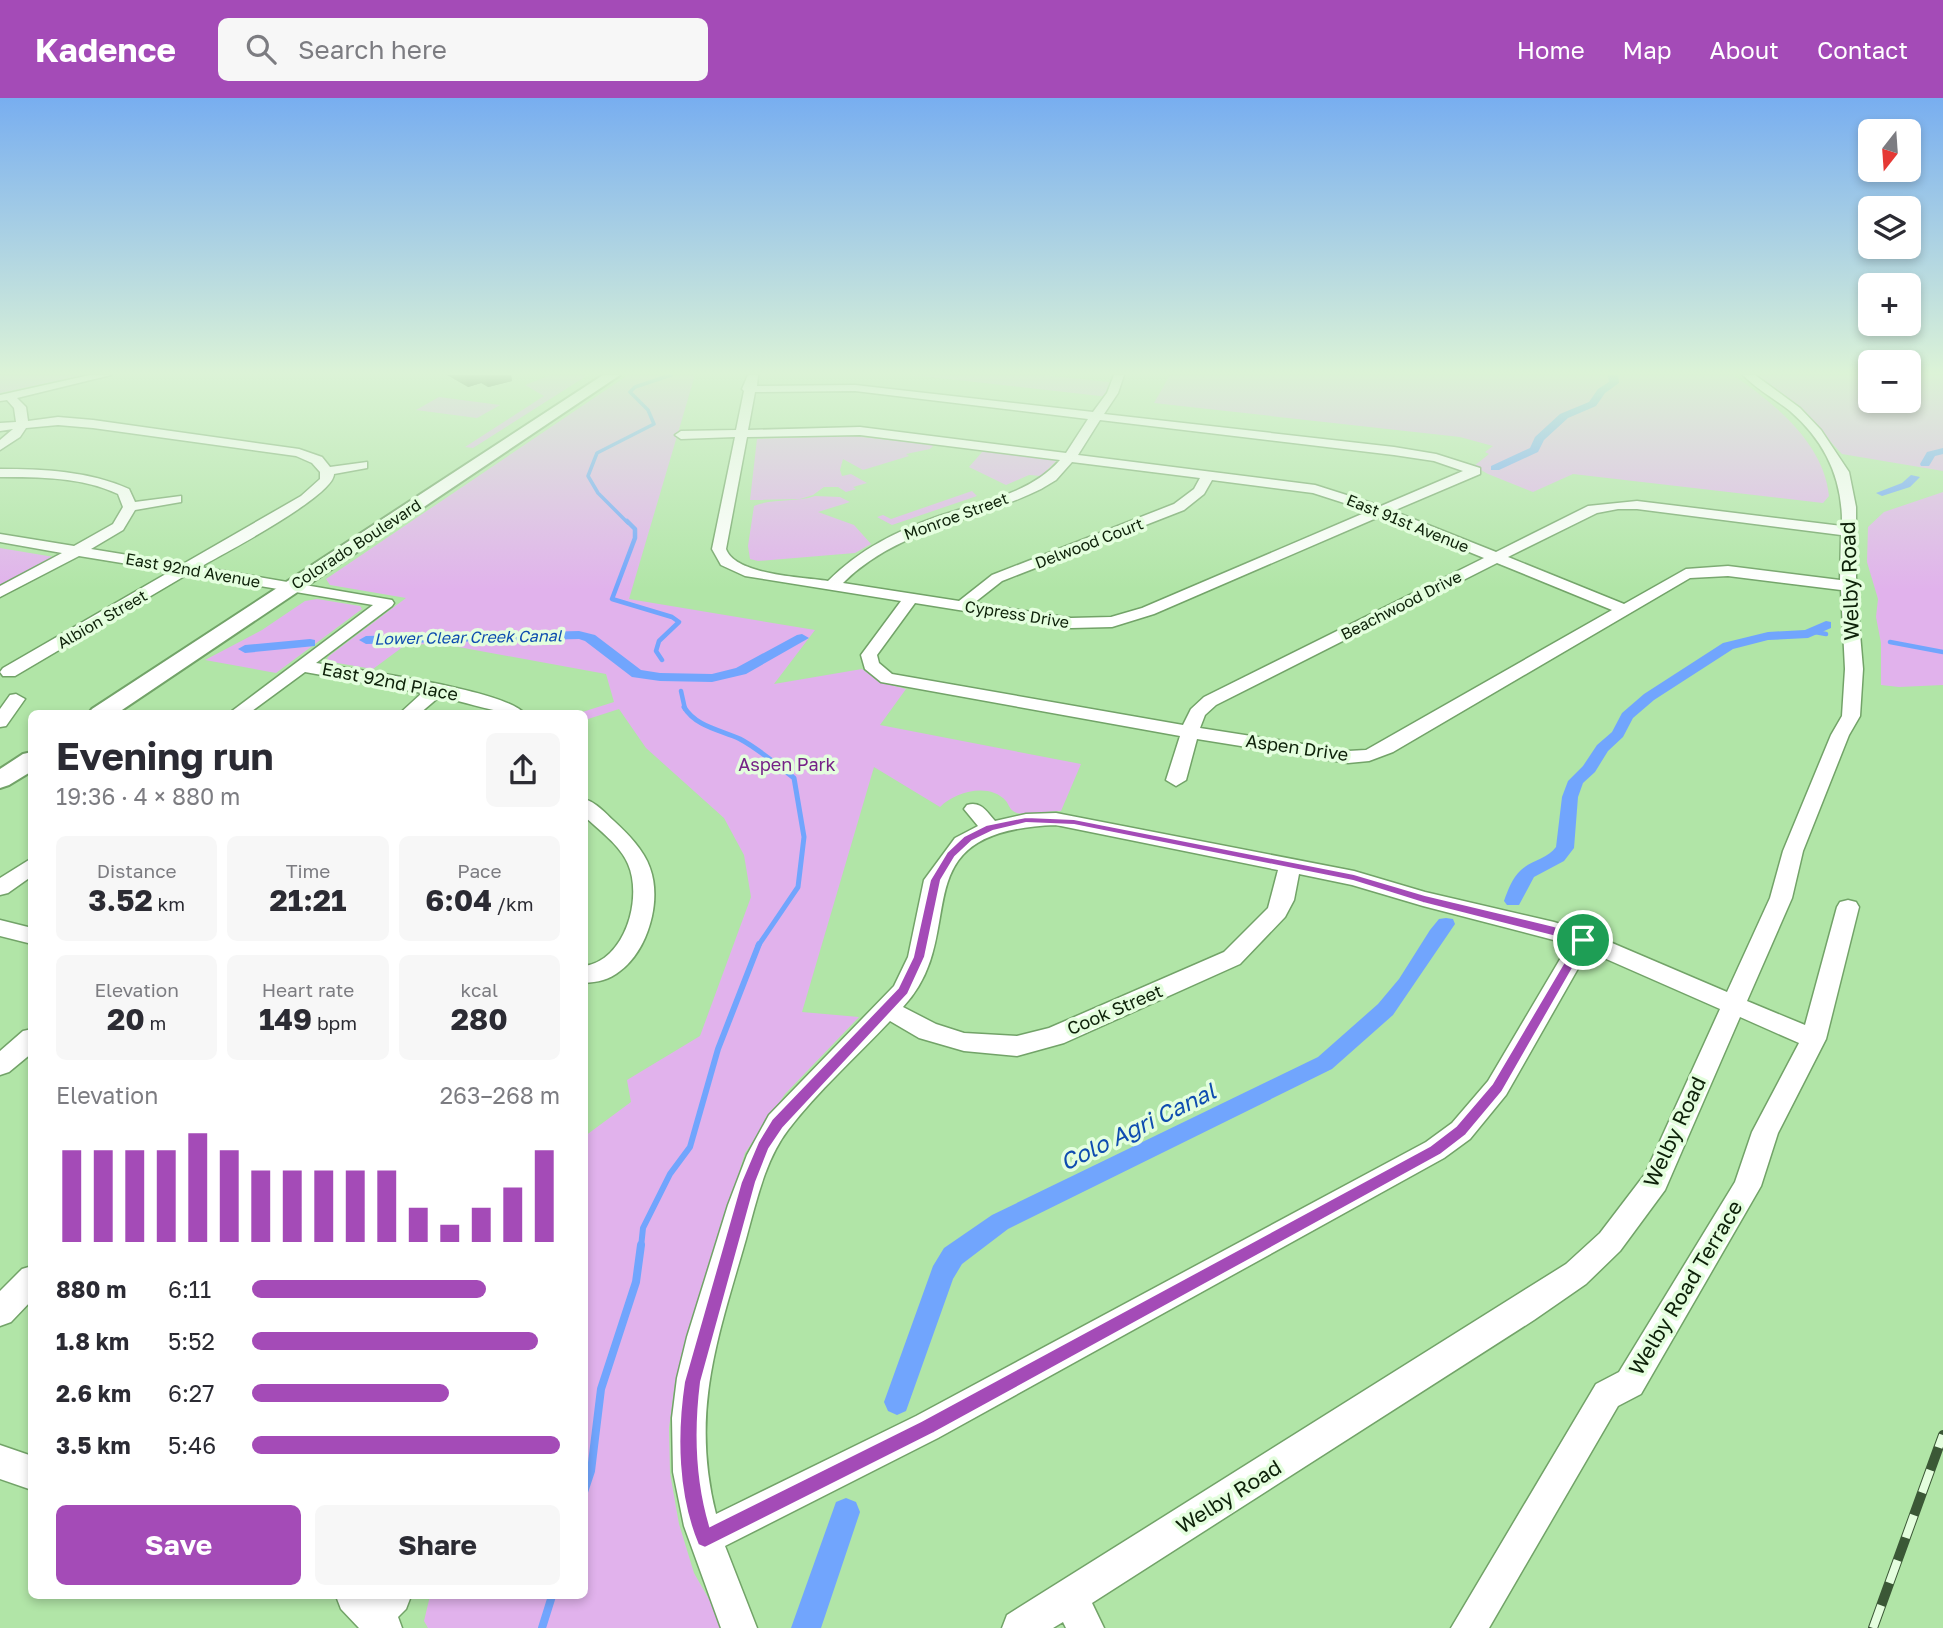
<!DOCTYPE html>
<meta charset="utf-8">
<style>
:root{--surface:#fff;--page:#f7f7f7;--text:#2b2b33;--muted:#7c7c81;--accent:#a44bb7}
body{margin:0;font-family:"Golos Text",sans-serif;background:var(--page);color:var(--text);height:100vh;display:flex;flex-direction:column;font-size:26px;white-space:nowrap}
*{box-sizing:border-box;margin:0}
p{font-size:23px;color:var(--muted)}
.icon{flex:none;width:38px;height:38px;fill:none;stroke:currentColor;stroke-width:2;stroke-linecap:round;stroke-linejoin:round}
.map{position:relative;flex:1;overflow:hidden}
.sheet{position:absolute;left:28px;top:612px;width:560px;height:889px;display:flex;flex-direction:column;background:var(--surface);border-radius:10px;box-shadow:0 4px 10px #0003}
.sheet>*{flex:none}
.needle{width:46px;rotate:197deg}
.fabs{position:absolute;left:1858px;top:21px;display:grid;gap:14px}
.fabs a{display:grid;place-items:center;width:63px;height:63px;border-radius:10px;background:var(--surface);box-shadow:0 4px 10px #0003;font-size:35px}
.pin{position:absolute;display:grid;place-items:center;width:60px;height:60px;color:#fff;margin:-30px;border:4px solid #fff;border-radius:50%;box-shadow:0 2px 7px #0007}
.round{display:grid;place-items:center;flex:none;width:74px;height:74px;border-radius:10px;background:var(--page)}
.overview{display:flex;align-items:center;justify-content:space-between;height:119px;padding:0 28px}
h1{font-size:38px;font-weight:700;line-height:52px}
.figures{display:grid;grid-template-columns:repeat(3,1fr);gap:10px;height:119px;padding:7px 28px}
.figures div{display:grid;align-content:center;border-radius:10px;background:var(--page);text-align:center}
.figures b{font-size:30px;font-weight:700}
.figures small{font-size:19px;font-weight:400}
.figures p{font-size:19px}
.chart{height:196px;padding:14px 28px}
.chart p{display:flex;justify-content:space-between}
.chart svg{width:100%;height:126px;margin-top:7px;stroke:var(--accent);stroke-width:6}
.cta{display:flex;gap:14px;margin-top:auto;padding:14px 28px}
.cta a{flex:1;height:80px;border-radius:10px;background:var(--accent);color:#fff;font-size:28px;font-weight:700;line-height:80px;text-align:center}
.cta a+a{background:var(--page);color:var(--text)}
ul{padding:0 28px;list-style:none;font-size:23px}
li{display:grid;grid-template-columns:112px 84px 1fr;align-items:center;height:52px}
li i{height:18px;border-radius:9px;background:var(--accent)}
header{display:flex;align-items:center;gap:42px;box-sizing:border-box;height:98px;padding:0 35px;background:var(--accent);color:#fff}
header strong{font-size:33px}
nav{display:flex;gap:38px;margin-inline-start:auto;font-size:24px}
.search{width:490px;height:63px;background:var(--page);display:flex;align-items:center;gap:18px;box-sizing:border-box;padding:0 24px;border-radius:10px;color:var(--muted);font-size:26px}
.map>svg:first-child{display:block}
.green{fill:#e1b2ec}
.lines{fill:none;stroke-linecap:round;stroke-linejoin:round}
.stream-far4{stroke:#71a5fd;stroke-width:3.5}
.stream-far3{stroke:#71a5fd;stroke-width:4.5}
.stream-far2{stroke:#71a5fd;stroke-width:5}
.stream-far1{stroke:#71a5fd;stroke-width:6}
.stream{stroke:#71a5fd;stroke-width:8}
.canal{fill:#71a5fd;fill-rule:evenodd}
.minor-casing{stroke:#72a368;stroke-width:3}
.major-casing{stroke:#72a368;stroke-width:4}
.minor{fill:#fff;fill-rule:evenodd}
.major{fill:#fff;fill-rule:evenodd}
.rail-casing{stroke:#3b5836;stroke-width:10}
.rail{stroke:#e4fede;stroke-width:8;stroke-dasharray:24;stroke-linecap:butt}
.wall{fill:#254d1c}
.shaded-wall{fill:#1e3e17}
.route{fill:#a44bb7;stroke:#fff;stroke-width:2;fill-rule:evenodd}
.labels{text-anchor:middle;stroke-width:7;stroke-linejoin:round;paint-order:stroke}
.far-street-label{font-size:16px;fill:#0d2109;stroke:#e4fede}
.far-water-label{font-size:16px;font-style:italic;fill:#0e4cb0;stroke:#e4fede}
.street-label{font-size:18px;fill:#0d2109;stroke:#e4fede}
.park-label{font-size:18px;fill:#762287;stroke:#e4fede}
.near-street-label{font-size:21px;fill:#0d2109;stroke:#e4fede}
.near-water-label{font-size:23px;font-style:italic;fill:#0e4cb0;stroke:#e4fede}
</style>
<header>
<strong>Kadence</strong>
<div class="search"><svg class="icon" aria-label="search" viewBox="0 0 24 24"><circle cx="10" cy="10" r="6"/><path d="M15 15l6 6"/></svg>Search here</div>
<nav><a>Home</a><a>Map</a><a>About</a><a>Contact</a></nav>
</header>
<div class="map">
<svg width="1943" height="1530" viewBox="0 0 1943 1530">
<rect width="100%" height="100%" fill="#b1e5a7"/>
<path class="green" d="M0 277H85L0 295Z
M550 277H588L473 350 465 349 544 298 525 287Z
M628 277H695L629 501 815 532 774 586 862 571 880 584 906 591 880 627 1081 666 1061 713C1048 712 1029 718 1017 715 1010 713 1009 707 1006 703 989 684 955 694 940 709L874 669 802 914 859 919 785 996 745 1055 675 1285 669 1330 670 1375 679 1426 694 1475 710 1503 720 1530H428L424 1523 430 1498H584L585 1038 631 1004 627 982 700 938 751 799 744 757 724 720 646 650 619 611 585 622 584 616H576L614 604 606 576 437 545 404 548 373 571 331 564 327 561 329 558 406 500 330 487 326 481Z
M912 277H1044L1118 285 1109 299Z
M1170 277H1733C1774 305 1824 345 1829 398L1823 405 1573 376 1533 394 1488 376 1474 368 1489 356 1485 354 1493 348 1460 339 1154 305Z
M1755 277H1871V303H1909V277H1943V373L1842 356 1801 312Z
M439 299 500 307 477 320 416 312Z
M852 338 934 347 930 351 906 356 909 358 863 372 843 361 840 372 842 378 851 376 867 385 853 389 856 391 846 394 838 389H824L813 397 800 401 750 402 757 341Z
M983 353 1054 362 1056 363 1041 378 1029 377 1006 387 969 369Z
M972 393 977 398 892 427 877 419 883 417 891 421Z
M1943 394V587L1899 589 1881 587V545L1876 519 1878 501 1867 464 1868 429 1884 414Z
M815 398 840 399 850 404 818 414 854 427 871 446 855 455 758 463 750 461 748 448 754 408C773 400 795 405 815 398Z
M0 450 54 459 0 488Z
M317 501 360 508 362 511 276 575 205 562 262 532 305 503Z"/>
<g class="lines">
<path class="stream-far4" d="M628 425 598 395 588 378 597 355 654 326 648 312 630 294 635 289 671 277"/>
<path class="stream-far3" d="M627 423 635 431V440L612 501 672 519 679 524 659 543 656 553 662 562
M1815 534 1826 536
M1890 544 1943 554
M681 593 685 611"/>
<path class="stream-far2" d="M684 609C696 629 721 632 740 641 759 651 777 667 794 680L804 739 798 789 758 848"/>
<path class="stream-far1" d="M641 1149 643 1130 670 1076 690 1049 718 951 759 846"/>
<path class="stream" d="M584 1394 591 1373 601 1291 636 1184 641 1147
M542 1530 552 1498"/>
<path class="canal" d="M1608 277H1618L1619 285 1605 295 1596 308 1568 320 1544 342 1538 354 1499 372H1491V368L1530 350 1535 339 1560 316 1589 304 1598 291 1609 284Z
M1943 350V356L1935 358 1929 368H1921L1920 366 1927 354Z
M1911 377 1920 379 1910 389 1882 398 1876 395 1902 385Z
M1826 523 1831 524V530L1808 540 1768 542 1733 551 1654 602 1633 620 1623 639 1608 653 1595 674 1583 685 1578 699 1574 750 1564 763 1534 779 1519 807H1507L1504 803C1508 792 1512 780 1521 772 1532 762 1547 761 1556 749L1562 699 1568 683 1583 668 1597 647 1612 634 1622 615 1644 596 1723 545 1768 534 1805 532Z
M579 533 595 537 641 572 660 575 712 576 736 570 797 537 802 536 809 540 746 576 712 584 660 583 632 579 585 543 579 541 366 546 359 542 366 538Z
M310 541 315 542V548L245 555 238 551 245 547Z
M1446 820 1453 821 1455 826 1393 917 1332 971 1008 1131 962 1166 953 1181 906 1313 897 1317 888 1313 884 1304 933 1168 944 1150 992 1117 1318 959 1378 906 1399 881 1430 832 1439 821Z
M846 1400 856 1404 860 1414 821 1530H791L836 1404Z"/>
<defs>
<path id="minor" d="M90 277H111L17 300 26 309 28 323 58 319 93 322 299 351 322 359 330 369 367 364V370L334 376C334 398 223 456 200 469L392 502 394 505 392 508 316 565C354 572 505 591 525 616 497 616 468 604 439 599L419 616H399L422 595 305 574 248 616H228L373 507 188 476 15 578H3L0 574 3 570 171 473 79 458 0 499V488L62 455 0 444V436L74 448 113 426 123 409 118 396C82 379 39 379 0 379V371C43 371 89 373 129 391L135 404 181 398V404L135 412 123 432 91 451 183 466 301 398 320 381V374L312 365 296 358 93 330 58 327 26 330 20 339 0 352V342L13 331 0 333V325L16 324 14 310 7 302 0 303V297Z
M748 277H758L757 288 855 287 1093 314 1107 295 1114 277H1124L1118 295 1104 316 1394 349 1436 356 1480 370V376L1393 413 1496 454 1588 408 1637 403 1842 428C1843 382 1826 344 1790 313 1775 301 1756 291 1743 277H1755L1800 310 1821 332 1849 374 1856 409V488L1863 571 1860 618 1849 637 1803 753 1792 800 1747 903 1805 927 1837 809 1840 804 1848 802 1856 804 1859 809 1826 941 1778 1035 1761 1088 1641 1296 1618 1308 1489 1530H1451L1596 1286 1619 1274 1735 1084 1752 1034 1799 945 1740 919 1665 1092 1620 1153 1586 1186 1534 1222 1092 1505 1104 1530H1066L1063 1524 1053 1530H1002L1007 1517 1566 1166 1600 1135 1645 1076 1720 911 1588 853 1506 997 1470 1041 1444 1060 938 1340 725 1448 757 1530H721L684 1428 673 1374 672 1320 677 1280 687 1239 728 1107 747 1057 769 1017 894 888 908 859 924 782 955 740 978 728 964 711 967 707C981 703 986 713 995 723L1026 716 1056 715 1354 773 1425 794 1554 824 1591 836 1727 894 1770 800 1783 753 1831 637 1842 618 1845 571 1841 492 1728 478 1690 480 1393 654 1369 663 1348 665 1197 641 1186 682 1176 688 1166 682 1180 638 881 584 865 571 861 557 901 503 745 478 721 467 712 451 735 339 681 341 675 337 681 333 736 332 744 293 742 291ZM855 293 1088 321 1066 355 860 329 748 332 755 294ZM1100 322 1394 357 1434 363 1463 373 1381 408 1315 387 1078 357ZM860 337 1060 362C1030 396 981 404 939 418 897 433 860 451 828 483 803 479 735 477 726 451L747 339ZM1072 364 1200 380 1194 391 1174 406 992 477 959 503 843 485C898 430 975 424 1041 391L1056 382ZM1212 382 1313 395 1369 413 1142 510 1111 519 1071 520 974 505 1002 483 1184 412 1204 396ZM1618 411H1637L1841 437 1840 482 1728 468 1686 471 1624 506 1508 459 1597 415ZM1381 418 1484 460 1204 599 1191 611 1183 627 892 576 879 565 877 557 915 505 1071 530 1112 529 1154 516ZM1497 465 1612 512 1366 652 1348 653 1200 630 1205 617 1216 607ZM1056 727 1278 772 1268 810 1224 854 1049 930 1017 938 964 935 936 926 903 909C974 834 894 733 1056 727ZM1299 776 1352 787 1423 808 1569 846 1488 983 1452 1025 1426 1044 916 1318 716 1416C690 1313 718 1239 746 1141 756 1105 765 1062 788 1032 818 993 856 959 890 923L919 940 964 953 1017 958 1064 945 1240 866 1285 819 1294 802Z
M16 596 25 601 6 628 0 629V611L10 597Z
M584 701C596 704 605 715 614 723 628 736 644 752 650 770 662 803 648 852 620 873 609 882 598 884 584 885V868C625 863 643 800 628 766 620 747 599 732 584 718Z
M32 760V778L8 795 0 797V780Z
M0 822 32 830V846L0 838Z
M32 931V955L9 974 0 977V953L23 933Z
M32 1168V1202L11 1224 0 1228V1193L22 1171Z
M0 1347 32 1358V1392L0 1381Z
M336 1498H411L406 1511 398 1519 402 1530H359L341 1511Z"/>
<path id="major" d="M603 277H620L116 616H88L92 611Z
M32 654V673L9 687 0 690V671L23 656Z"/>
</defs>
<use href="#minor" class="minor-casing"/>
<use href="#major" class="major-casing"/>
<use href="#minor" class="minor"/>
<use href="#major" class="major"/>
<defs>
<path id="rail" d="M1873 1530 1943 1337"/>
</defs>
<use href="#rail" class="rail-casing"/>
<use href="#rail" class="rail"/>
</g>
<path class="wall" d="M447 277H511L512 283 488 289 481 285 468 289Z"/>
<path class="shaded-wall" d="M465 277H479L481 285 468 289Z
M485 277H511L512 283 488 289Z"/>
<linearGradient id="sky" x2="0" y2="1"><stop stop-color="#78aef0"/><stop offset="0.56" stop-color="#dcf3d7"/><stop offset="1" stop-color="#dcf3d7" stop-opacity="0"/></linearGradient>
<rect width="1943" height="491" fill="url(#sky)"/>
<path class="route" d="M1026 719 1074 721 1354 776 1425 797 1554 828 1587 839 1589 842 1502 994 1466 1037 1440 1057 934 1335 711 1447 705 1450 698 1447C677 1397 676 1337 684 1284L741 1084 758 1044 772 1021 898 890 913 859 930 782 947 754 964 738 986 727ZM1026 725 1074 727 1353 783 1423 805 1576 844 1492 986 1456 1028 1430 1048 921 1323 710 1428C696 1381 695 1332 701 1284L756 1084 769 1051 783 1030 908 896 925 859 941 782 955 759 972 743 993 733Z"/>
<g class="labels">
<g class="far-street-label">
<text transform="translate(956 418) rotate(-20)" y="6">Monroe Street</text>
<text transform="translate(1408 425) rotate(22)" y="6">East 91st Avenue</text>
<text transform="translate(1089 445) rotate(-21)" y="6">Delwood Court</text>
<text transform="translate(356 446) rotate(-33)" y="6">Colorado Boulevard</text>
<text transform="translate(193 472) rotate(10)" y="6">East 92nd Avenue</text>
<text transform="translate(1401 507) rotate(-27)" y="6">Beachwood Drive</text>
<text transform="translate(1017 516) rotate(9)" y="6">Cypress Drive</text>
<text transform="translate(102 521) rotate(-30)" y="6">Albion Street</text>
</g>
<g class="far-water-label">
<text transform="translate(468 539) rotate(-1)" y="6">Lower Clear Creek Canal</text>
</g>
<g class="street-label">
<text transform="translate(390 584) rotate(11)" y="6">East 92nd Place</text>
<text transform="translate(1297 650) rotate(8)" y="6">Aspen Drive</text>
<text transform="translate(1115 912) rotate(-23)" y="6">Cook Street</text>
</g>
<g class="park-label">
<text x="787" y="673">Aspen Park</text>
</g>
<g class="near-street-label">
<text transform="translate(1850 483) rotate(-92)" y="7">Welby Road</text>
<text transform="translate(1675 1034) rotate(-65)" y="7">Welby Road</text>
<text transform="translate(1686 1190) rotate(-59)" y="7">Welby Road Terrace</text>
<text transform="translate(1229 1399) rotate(-32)" y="7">Welby Road</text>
</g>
<g class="near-water-label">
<text transform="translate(1138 1029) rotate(-26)" y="8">Colo Agri Canal</text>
</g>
</g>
</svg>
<div class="fabs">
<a><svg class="needle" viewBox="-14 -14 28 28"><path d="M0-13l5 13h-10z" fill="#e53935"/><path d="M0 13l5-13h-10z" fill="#7c7c81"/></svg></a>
<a><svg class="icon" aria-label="layers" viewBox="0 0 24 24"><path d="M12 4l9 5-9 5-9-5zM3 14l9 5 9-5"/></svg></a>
<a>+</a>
<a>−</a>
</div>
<div class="pin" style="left:1583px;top:842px;background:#1e9e55"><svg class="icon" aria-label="arrive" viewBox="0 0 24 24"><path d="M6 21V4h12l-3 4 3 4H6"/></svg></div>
<section class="sheet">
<div class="overview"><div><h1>Evening run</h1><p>19:36 · 4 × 880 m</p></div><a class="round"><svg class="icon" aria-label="share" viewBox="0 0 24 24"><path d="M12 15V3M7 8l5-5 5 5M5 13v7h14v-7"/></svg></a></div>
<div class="figures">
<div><p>Distance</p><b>3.52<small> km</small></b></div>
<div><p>Time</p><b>21:21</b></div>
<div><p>Pace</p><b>6:04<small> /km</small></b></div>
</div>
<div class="figures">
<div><p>Elevation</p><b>20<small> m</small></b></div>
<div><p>Heart rate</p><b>149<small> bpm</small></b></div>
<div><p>kcal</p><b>280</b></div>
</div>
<div class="chart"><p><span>Elevation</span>263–268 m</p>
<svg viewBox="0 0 160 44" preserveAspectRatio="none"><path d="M5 44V12M15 44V12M25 44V12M35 44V12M45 44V6M55 44V12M65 44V19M75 44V19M85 44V19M95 44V19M105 44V19M115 44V32M125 44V38M135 44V32M145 44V25M155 44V12"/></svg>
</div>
<ul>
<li><b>880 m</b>6:11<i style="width:76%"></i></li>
<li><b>1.8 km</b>5:52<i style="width:93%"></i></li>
<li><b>2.6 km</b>6:27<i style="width:64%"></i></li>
<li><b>3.5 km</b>5:46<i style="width:100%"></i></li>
</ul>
<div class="cta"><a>Save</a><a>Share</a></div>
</section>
</div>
